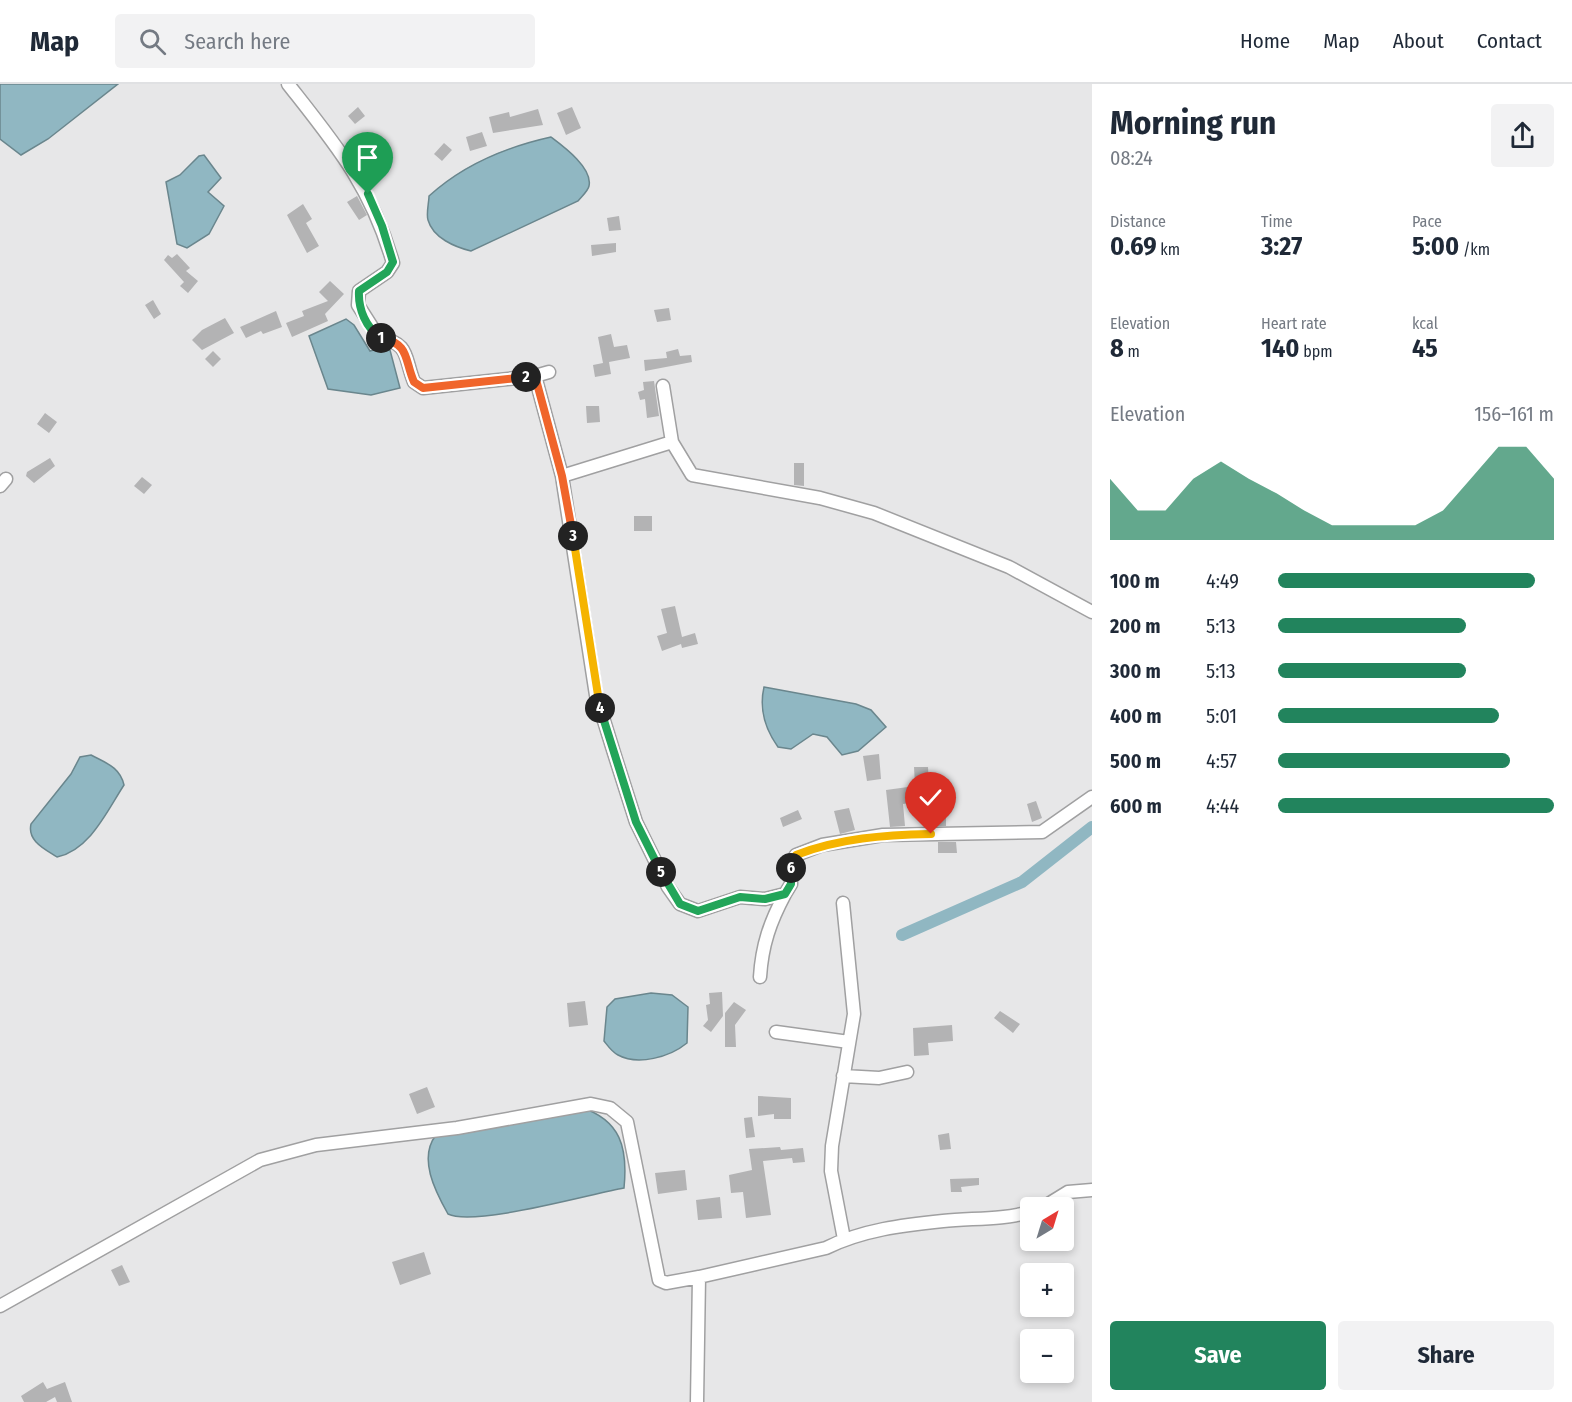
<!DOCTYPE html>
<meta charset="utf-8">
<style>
:root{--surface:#fff;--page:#f2f2f3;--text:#1f2937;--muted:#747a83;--line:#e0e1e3;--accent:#22845d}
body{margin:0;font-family:"Fira Sans Condensed",sans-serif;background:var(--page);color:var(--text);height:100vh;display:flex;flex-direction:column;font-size:22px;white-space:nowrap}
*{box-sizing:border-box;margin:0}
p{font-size:20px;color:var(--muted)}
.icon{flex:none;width:33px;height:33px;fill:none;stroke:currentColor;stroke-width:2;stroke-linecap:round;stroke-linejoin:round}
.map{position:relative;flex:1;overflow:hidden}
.panel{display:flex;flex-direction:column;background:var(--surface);width:480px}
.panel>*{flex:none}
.needle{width:39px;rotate:38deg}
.fabs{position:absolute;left:1020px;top:1113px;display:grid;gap:12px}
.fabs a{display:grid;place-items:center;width:54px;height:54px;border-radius:6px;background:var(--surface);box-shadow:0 3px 9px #0003;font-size:30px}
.pin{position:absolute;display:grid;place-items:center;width:51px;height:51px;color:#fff;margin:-62px -26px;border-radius:50% 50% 50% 0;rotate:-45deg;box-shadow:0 0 6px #0007}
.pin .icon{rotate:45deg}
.km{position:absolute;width:30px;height:30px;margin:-15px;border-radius:50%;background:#222;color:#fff;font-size:16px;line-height:30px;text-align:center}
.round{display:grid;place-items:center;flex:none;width:63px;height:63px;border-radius:6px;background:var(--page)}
.head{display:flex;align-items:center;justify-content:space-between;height:102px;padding:0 18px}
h1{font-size:33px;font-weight:700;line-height:45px}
.stats{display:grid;grid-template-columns:repeat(3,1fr);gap:9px;height:102px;padding:6px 18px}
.stats div{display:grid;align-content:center}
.stats b{font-size:26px;font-weight:700}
.stats small{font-size:16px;font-weight:400}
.stats p{font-size:16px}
.chart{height:168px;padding:12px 18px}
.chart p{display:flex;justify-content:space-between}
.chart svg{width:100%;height:108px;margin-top:6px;fill:var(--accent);opacity:.7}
.primary-button{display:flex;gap:12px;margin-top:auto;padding:12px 18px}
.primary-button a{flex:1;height:69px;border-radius:6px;background:var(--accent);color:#fff;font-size:24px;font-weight:700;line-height:69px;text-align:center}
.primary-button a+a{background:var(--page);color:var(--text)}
ul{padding:0 18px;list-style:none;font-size:20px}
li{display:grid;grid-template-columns:96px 72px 1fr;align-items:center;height:45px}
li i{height:15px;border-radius:8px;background:var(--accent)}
header{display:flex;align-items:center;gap:36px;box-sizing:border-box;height:84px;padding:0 30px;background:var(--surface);border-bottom:2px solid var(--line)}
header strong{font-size:28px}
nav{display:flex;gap:33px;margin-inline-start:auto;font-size:21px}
.search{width:420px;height:54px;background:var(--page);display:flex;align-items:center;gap:15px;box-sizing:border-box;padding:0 21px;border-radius:6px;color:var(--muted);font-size:22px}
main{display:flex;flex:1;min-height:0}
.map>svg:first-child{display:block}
.water{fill:#90b7c2;stroke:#6a868d;stroke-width:1.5}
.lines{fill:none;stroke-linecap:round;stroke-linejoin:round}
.canal{stroke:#90b7c2;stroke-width:12}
.building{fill:#b3b3b4}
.street-casing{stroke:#a0a0a1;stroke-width:15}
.street{stroke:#fff;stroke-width:12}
.split-1-casing{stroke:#fff;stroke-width:12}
.split-2-casing{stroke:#fff;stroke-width:12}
.split-3-casing{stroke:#fff;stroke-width:12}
.split-4-casing{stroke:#fff;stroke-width:12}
.split-5-casing{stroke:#fff;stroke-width:12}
.split-6-casing{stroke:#fff;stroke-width:12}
.split-7-casing{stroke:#fff;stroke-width:12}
.split-1{stroke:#22a559;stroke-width:8}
.split-2{stroke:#f0652b;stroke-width:8}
.split-3{stroke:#f0652b;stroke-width:8}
.split-4{stroke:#f5b400;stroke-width:8}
.split-5{stroke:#22a559;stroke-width:8}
.split-6{stroke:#22a559;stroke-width:8}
.split-7{stroke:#f5b400;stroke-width:8}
</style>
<header>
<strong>Map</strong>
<div class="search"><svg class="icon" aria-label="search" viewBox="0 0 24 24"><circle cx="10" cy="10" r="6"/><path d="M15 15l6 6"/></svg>Search here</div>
<nav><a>Home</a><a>Map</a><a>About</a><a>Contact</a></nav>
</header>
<main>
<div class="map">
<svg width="1092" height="1318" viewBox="0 0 1092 1318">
<rect width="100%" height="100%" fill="#e7e7e8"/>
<path class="water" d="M0 0H118L48 55 21 71 0 55Z
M551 53C563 62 593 84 589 102 588 107 582 112 578 117L471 167C455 163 433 154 428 136 426 130 429 118 429 112 464 80 506 63 551 53Z
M204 71 221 94 208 108 224 122 209 150 187 164 177 160 166 98 180 91 199 72Z
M346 235 354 241 370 267 383 263 390 266 400 304 371 311 328 305 309 252Z
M764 603 856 620 871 626 886 643 858 667 842 671 827 653 813 650 791 665 778 663C765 645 759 625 764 603Z
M91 671C106 679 120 683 124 701 107 727 90 766 57 773 45 765 27 757 31 740L71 690 80 673Z
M651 909 672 911 688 923 687 959C670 973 638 982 618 971 612 968 608 962 604 957L607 923 615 915Z
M580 1023C621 1036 628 1064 624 1104 590 1110 474 1143 448 1130 435 1107 418 1074 436 1051Z"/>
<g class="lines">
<path class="canal" d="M902 851 1022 798 1092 743"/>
</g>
<path class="building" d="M358 23 365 32 355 40 348 32Z
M572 23 581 44 566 51 557 29Z
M538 25 543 41 493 49 489 33 509 28 510 33Z
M482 48 487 62 470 67 466 53Z
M444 59 452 66 442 77 434 70Z
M357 112 367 131 359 136 347 118Z
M303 120 312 135 306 139 319 162 307 169 287 131Z
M619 132 621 146 609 147 607 134Z
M616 159V168L592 172 591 161Z
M177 170 190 184 186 187 198 197 188 209 180 202 184 198 164 176 168 171 172 174Z
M330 197 344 210 325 230 328 237 292 253 286 239 304 232 302 227 328 217 319 208Z
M153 216 161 230 154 235 145 221Z
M669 224 671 236 657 238 654 226Z
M276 227 282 243 263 250 261 247 246 254 240 243Z
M225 234 234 249 202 266 192 256 202 246Z
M611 250 614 263 627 261 630 274 609 278 611 290 595 293 593 281 603 279 598 253Z
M678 265 680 272 691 271 692 278 645 287 644 276 667 274 666 268Z
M213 267 221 275 213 283 205 275Z
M654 297 659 332 647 334 645 315 640 316 638 308 644 306 643 298Z
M586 322H599L600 338 587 339Z
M45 329 57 338 49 349 37 340Z
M50 374 55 382 34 399 26 392 27 388Z
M794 379H804V402L794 401Z
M142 393 152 401 144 410 134 402Z
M634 432H652V447H634Z
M675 522 682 553 695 549 698 560 682 564 681 560 662 567 657 552 667 549 661 525Z
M879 670 881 695 867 697 863 672Z
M914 683H928L929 700 915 701Z
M908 703 910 719 903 720 905 742 890 743 886 706Z
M946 713V742H932L933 714Z
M1036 717 1042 734 1032 738 1027 720Z
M849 724 855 746 840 750 834 727Z
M798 726 802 735 783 743 780 734Z
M938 758H956L957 769H938Z
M722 908 723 932 711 948 703 942 708 936 706 921 710 920 709 909Z
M585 917 588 941 569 943 567 919Z
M734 918 746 926 735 941 736 963H725V929Z
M1000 927 1020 940 1013 949 994 934Z
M952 941 953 957 928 959 929 971 914 972 913 944Z
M427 1003 435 1023 417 1030 409 1010Z
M758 1012 791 1014V1035H774V1030L758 1032Z
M752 1033 755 1053 746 1054 744 1034Z
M949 1049 951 1065 940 1066 938 1051Z
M780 1063 781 1066 803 1064 805 1078 793 1079 792 1074 763 1077 771 1131 746 1134 743 1108 731 1109 729 1091 752 1086 749 1065Z
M685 1086 687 1106 658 1110 655 1089Z
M979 1094V1101L961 1103 962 1108H951L950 1095Z
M720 1113 722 1134 698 1136 696 1116Z
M424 1168 431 1190 400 1201 392 1178Z
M122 1181 130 1198 119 1202 111 1186Z
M43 1298 47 1305 65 1298 72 1318H57L55 1313 46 1318H24L21 1312Z"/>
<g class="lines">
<defs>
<path id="street" d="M288 0C336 61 371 102 393 179L387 188 359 207 358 221 379 254C410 259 404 273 414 298L423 304 535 292
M549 288 535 292 562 392 672 358
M663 302 672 358 692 391 820 414 874 429 1009 483 1092 528
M562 392 596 611 614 669 636 738 668 803 680 820 698 827 740 813 765 815 785 810 791 800V779L796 771 822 761 883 751 1042 748 1092 713
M0 402 6 395
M843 819 854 930 832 1062 831 1087 844 1155
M760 893C762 861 770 838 785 810
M776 948 849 958
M843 992 879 994 907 988
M1042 1124 1068 1108 1092 1106
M0 1222 260 1076 316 1061 457 1044 591 1020 610 1024 627 1038 659 1196 666 1199 699 1193
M697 1318 699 1193 826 1164C862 1146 903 1141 943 1137 972 1134 1002 1136 1030 1128"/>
</defs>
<use href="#street" class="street-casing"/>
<use href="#street" class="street"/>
</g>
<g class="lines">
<defs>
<path id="split-1" d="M368 110 382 142 393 178 387 188 359 207C358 225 366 244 381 254"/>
<path id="split-2" d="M381 254C410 260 404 275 414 298L423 304 526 293"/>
<path id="split-3" d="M526 293 535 292 562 392 573 452"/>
<path id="split-4" d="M573 452 600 624"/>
<path id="split-5" d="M600 624 636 738 661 788"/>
<path id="split-6" d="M661 788 680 820 698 827 740 813 765 815 785 810 791 800V784"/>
<path id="split-7" d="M791 784 796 771C839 754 885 751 931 750"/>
</defs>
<use href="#split-1" class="split-1-casing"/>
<use href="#split-2" class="split-2-casing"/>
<use href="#split-3" class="split-3-casing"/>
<use href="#split-4" class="split-4-casing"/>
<use href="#split-5" class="split-5-casing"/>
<use href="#split-6" class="split-6-casing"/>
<use href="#split-7" class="split-7-casing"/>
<use href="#split-1" class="split-1"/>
<use href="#split-2" class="split-2"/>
<use href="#split-3" class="split-3"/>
<use href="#split-4" class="split-4"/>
<use href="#split-5" class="split-5"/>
<use href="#split-6" class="split-6"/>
<use href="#split-7" class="split-7"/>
</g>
</svg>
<div class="fabs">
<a><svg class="needle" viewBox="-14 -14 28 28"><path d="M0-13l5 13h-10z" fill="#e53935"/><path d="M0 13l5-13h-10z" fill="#747a83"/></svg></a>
<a>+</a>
<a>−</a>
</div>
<div class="pin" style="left:368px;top:110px;background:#1e9e55"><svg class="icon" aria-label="arrive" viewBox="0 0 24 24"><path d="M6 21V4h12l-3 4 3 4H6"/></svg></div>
<div class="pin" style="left:931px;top:750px;background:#d93025"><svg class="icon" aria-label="check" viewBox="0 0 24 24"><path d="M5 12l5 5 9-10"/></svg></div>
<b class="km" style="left:381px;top:254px">1</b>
<b class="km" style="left:526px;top:293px">2</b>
<b class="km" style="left:573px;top:452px">3</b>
<b class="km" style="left:600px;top:624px">4</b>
<b class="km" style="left:661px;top:788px">5</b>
<b class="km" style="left:791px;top:784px">6</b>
</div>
<section class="panel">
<div class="head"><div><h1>Morning run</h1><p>08:24</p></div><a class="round"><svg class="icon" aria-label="share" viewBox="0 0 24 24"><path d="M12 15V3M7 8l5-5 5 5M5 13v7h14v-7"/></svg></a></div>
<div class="stats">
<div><p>Distance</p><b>0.69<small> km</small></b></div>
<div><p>Time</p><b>3:27</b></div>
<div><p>Pace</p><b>5:00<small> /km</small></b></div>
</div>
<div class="stats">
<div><p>Elevation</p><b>8<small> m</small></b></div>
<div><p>Heart rate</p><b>140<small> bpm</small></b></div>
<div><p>kcal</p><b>45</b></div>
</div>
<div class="chart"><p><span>Elevation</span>156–161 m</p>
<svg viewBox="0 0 160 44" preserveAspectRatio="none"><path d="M0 44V19L10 32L20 32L30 19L40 12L50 19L60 25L70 32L80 38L90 38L100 38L110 38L120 32L130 19L140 6L150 6L160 19V44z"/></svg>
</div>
<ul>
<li><b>100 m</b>4:49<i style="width:93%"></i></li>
<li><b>200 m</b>5:13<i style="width:68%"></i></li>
<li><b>300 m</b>5:13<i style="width:68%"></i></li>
<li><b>400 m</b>5:01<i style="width:80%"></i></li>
<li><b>500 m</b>4:57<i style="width:84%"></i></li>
<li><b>600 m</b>4:44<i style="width:100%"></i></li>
</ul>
<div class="primary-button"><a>Save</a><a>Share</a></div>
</section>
</main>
